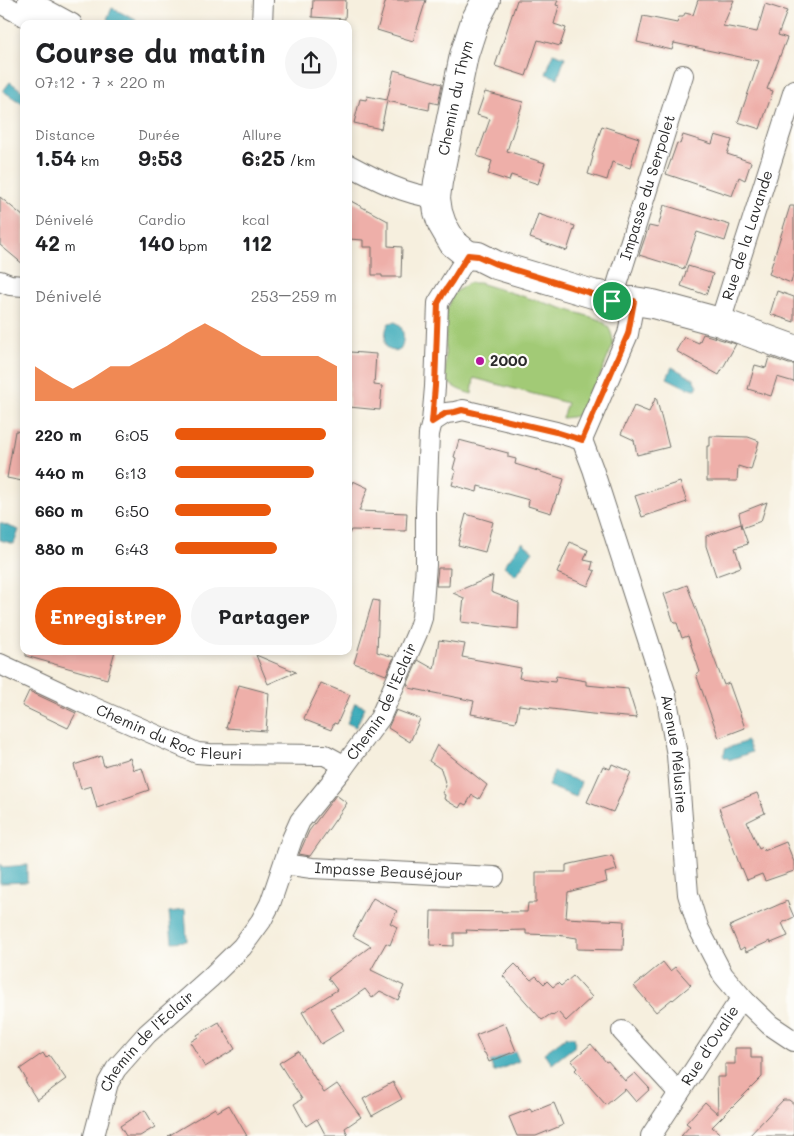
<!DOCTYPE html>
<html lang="fr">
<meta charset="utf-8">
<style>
:root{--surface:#fff;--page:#f6f6f6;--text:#202124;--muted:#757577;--accent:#ea580c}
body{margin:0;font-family:Mali,sans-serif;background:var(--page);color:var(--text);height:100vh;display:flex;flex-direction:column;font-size:19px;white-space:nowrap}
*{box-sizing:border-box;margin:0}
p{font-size:16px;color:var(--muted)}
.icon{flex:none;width:28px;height:28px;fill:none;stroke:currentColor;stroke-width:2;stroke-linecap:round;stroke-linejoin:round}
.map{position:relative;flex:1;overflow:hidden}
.sheet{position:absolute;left:20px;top:20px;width:332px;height:635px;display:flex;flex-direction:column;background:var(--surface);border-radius:10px;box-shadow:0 2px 8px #0003}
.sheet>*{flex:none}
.pin{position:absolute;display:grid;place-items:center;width:42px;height:42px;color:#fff;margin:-21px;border:2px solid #fff;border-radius:50%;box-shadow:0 1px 5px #0007}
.round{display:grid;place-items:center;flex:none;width:52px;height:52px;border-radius:26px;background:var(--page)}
.headline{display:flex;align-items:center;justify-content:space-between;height:85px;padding:0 15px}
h1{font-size:28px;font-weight:800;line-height:38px}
.metrics{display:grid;grid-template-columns:repeat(3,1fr);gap:8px;height:85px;padding:5px 15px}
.metrics div{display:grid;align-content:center}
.metrics b{font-size:21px;font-weight:800}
.metrics small{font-size:14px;font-weight:400}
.metrics p{font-size:14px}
.chart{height:140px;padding:10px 15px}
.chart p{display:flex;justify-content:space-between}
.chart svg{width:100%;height:90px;margin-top:5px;fill:var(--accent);opacity:.7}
.button{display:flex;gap:10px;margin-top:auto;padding:10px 15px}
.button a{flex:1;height:58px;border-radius:30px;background:var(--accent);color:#fff;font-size:20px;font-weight:800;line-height:58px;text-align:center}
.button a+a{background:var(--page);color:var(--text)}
ul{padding:0 15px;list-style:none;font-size:16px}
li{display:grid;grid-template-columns:80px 60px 1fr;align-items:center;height:38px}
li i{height:12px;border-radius:6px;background:var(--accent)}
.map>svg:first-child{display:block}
.green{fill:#a2ca76;stroke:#667a50}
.water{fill:#3baab9;stroke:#336a72}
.building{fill:#eeafa9}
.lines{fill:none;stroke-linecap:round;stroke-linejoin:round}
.street-casing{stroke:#72706a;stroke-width:22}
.secondary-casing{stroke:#72706a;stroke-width:30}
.street{stroke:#fff;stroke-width:20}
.secondary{stroke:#fff;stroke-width:28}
.route-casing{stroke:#fff;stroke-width:10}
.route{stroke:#ea580c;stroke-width:6}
.poi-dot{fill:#b5179e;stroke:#fdfcf7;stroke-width:2}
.labels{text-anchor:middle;stroke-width:4.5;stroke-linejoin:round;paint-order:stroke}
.street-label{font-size:15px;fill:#2b2b2b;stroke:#fdfcf7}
.poi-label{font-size:15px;font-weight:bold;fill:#2b2b2b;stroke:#fdfcf7;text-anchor:start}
</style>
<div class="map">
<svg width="794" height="1136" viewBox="0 0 794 1136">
<rect width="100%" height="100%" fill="#fdfcf7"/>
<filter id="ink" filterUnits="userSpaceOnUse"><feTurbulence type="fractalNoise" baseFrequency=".02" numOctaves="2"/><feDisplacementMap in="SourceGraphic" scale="10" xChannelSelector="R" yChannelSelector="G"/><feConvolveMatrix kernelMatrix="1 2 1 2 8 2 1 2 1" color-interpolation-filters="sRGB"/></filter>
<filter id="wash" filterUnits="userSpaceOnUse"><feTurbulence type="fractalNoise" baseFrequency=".0096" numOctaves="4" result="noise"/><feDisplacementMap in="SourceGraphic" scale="20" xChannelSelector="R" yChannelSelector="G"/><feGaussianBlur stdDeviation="1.12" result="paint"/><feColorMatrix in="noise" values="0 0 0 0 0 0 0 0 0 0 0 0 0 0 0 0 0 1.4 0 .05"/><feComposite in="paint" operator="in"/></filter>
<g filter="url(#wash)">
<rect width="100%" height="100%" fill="#f6efde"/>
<path class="green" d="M468 283H479L601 320C610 327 613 334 613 345L586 409C577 417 573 417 562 418L567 403 474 378 472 394C461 391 453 388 445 379L446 313 453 294Z"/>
<path class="water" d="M112 8 136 20 134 24H116L107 19Z
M553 53 565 57 558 78 546 74Z
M10 82 24 92V105L3 91Z
M395 322C405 326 405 341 400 350 391 352 385 350 385 340 386 333 385 329 389 323Z
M672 367 694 379V381L698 385 696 389 687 388 667 378Z
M0 523 19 530 14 544 0 540Z
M522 542 533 551 516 575 504 566Z
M355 703 365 707 356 727 347 723Z
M747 741 752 752 729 760 728 758H725L723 755 725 751V749Z
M554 772 581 782 576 797 548 786Z
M0 864 3 867 27 865V882L0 883Z
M185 910 187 941 172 942 169 912Z
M567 1036 568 1037H574L575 1041 574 1045 575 1046 552 1064 544 1053Z
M514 1049 519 1061 494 1072 489 1059Z"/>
<g id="blocks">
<path class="building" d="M313 0H346L345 19 312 17Z
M386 0H426L413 41 377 30Z
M517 0H558L556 5 559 6 554 24 566 28 560 46 538 40 526 76 495 66Z
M698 0H734L723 26 757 32 765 4 787 11 778 35 787 38 767 89 773 91 760 129 738 122 759 61 674 43 672 50 637 42 643 16 677 23 679 17H683L685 13 693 15Z
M394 70 442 84 438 104 430 102 429 110 387 101 381 129 354 123 360 99 366 100 367 96 387 100Z
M485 92 523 102 507 151 545 163 538 184 511 175 509 181 488 174 492 161 477 156 490 119 477 115Z
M602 126 639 138 630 168 612 162 607 180 588 174 593 157 592 156Z
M683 135 712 144 715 135 732 140 727 154 751 162 745 180 739 177 732 196 666 174 677 143 680 144Z
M0 197 24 217V265L0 245Z
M349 200 388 221V246L402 247 401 277H382V275H372V247H363V240L349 239Z
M664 205 730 225 725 241 697 232 684 269 639 255 649 226 658 228Z
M790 206H794V271L791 283 769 274Z
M538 214 575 226 567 251 530 238Z
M688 266 713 274 706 295 681 286Z
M777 291 794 297V322L770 314Z
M703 334 736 344 719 375 676 351 684 337 699 343Z
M350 352 376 354 374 385 382 386 380 410 349 407V369Z
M769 357 789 364H794V382L777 377 771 396 748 389 755 365 766 368Z
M656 397 669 447 637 455 634 440 621 434 634 406 649 412Z
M15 431 24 432V471L22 481 7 478Z
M710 436 748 437 759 441 751 470 738 466 737 481H707V446H710Z
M459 440 508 453V457L516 459 515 464 564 479 559 496 557 495 551 513 528 506 529 500 478 486 477 492 452 485 456 471 453 469 456 458 454 457Z
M353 481 368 488 359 511 407 513 406 531 351 530 349 534V490Z
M680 482 687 502 642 517 635 496Z
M767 502 761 521 742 528 739 513Z
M466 514 493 522 485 552 458 545Z
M741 524 748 544 735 548 741 567 716 576 706 546V536Z
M570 542 588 550 584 560 593 562 591 569 595 571 588 586 557 573Z
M438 568H450L449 586H436Z
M493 576 491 592 519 603 518 629 461 622 464 598 453 593Z
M687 585 724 685 729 683 745 728 719 738 696 674 700 672 688 636 682 638 677 623H674L664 594Z
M373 600 379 601 377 652 394 657 386 675 354 663Z
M439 640 465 644 462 657 521 668 519 678 555 682 556 676 586 681V685L628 689 637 718 592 714 519 705 516 722 471 714 474 701 409 688 410 686 407 685 418 660 434 669Z
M26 651H115L107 679 26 656Z
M256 655 296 672 268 684Z
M321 683 350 695 337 724 334 723 331 730 305 720 304 718Z
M239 685 269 693 266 731 226 728Z
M29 691 76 713 68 728 22 706Z
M396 710 420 719 410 742 388 728Z
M437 745 487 785 479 799 472 795 466 805 462 803 459 808 444 799 445 795 442 793 446 786 441 769 429 761Z
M101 756 104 766 130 758 134 770 142 768 149 790 97 808 91 786 81 789 74 765Z
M612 764 631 772 613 812 587 802 603 766 610 769Z
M757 793 765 813 747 822 759 849 763 847 764 851 786 842 794 862V871L765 881 762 874 747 880 742 868 741 869 719 808Z
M336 795 347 803 310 856 299 854 309 831Z
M612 855 617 870 605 873 607 882 568 892 566 918 624 921 623 950 577 949V938L557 935 526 934V930L487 931 466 930 467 933H454V946L430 945 431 911 527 912 528 903H536V872H566V865Z
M373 898 397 911 390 923 397 927 390 945 386 943 371 970 404 986 398 1000 380 991 372 998 365 989 348 1001 330 1008 344 1030 321 1044 302 1012 337 990 328 978 371 946 353 936Z
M787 901 794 917 782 923 788 936 771 943 770 941 746 952 744 947 740 950 730 926Z
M663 962 670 971 675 967 691 985 673 1000 672 999 656 1012 634 986Z
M515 964 531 980 536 976 544 984 547 981 553 987 558 983 561 986 573 976 592 997 566 1021 558 1012 553 1016 551 1014 542 1020 503 976Z
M219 1022 235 1049 205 1067 190 1042 198 1037 197 1035Z
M505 1023 516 1051 489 1062 485 1053H484L476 1035Z
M591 1044 606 1062 608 1061 625 1081 635 1073 650 1089 636 1102 625 1089 606 1105 575 1070 577 1068 571 1061Z
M735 1048H751V1058H762V1077L712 1127 723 1136H681L690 1126 686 1123 705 1102 718 1114 717 1077H725V1064H735Z
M298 1051 324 1093 337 1084 361 1117 345 1128 348 1136H326L317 1119 306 1126 294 1104 302 1099 279 1063Z
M43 1053 46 1058 49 1055 66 1079 37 1100 25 1081 26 1079 20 1069Z
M393 1082 402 1099 372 1116 363 1099Z
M783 1100H789L794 1104V1136H749Z
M554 1103 563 1125 536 1136H517L509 1117 530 1109 532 1112Z
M229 1105 247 1136H168L215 1108 217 1112Z
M145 1110 155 1127 140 1136H126L120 1126Z"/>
</g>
</g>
<g filter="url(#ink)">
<use href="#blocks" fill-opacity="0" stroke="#72706a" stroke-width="1"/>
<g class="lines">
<defs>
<g id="street">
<path d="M28 0 72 24"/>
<path d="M0 3 39 24"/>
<path d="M262 24 263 0"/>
<path d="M349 165C377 180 404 194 436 198"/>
<path d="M0 281 10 285 24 286"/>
<path id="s1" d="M612 301 683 75"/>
<path id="s2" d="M720 322 794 90"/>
<path d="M432 422 446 413 455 412 463 410 556 432 582 440"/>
<path id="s3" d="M582 440 593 469 666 695 677 755 688 894 698 927 723 975 744 1000 770 1025 794 1041"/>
<path d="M582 440 628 334 634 301"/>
<path id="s4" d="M0 664 81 702 197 753 210 754 325 755 336 761 343 768"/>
<path id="s5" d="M284 864 312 868 494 877"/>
<path d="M622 1031 679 1093"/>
<path id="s6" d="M94 1136 108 1083 116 1069 147 1034 210 978 242 947 261 921 270 904 292 839 300 821 343 768 380 718 417 633 422 618 426 565V508L429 434 432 422 435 387 438 303 468 255"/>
<path id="s7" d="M651 1136 734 1009 744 1000"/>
</g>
<g id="secondary">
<path d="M468 255 478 256 496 265 593 294 606 296 612 301H634L653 304 720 322 794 349"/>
<path id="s8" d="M468 255 453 243 442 224 438 212 436 198 438 182 464 55 475 21 486 0"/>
</g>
</defs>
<use href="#street" class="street-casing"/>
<use href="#secondary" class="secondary-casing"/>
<use href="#street" class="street"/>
<use href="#secondary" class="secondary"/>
</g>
</g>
<g class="lines" filter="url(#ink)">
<defs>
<path id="route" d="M468 255 478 256 496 264 593 294 606 296 612 301H634L628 334 582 440 556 432 462 410 455 412 446 413 432 422 435 386 438 303 443 294 452 281Z"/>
</defs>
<use href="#route" class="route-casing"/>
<use href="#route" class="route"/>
</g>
<circle class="poi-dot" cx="480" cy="361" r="5"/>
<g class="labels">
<g class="street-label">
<text dy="5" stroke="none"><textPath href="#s8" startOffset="170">Chemin du Thym</textPath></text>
<text dy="5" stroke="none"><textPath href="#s1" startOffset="119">Impasse du Serpolet</textPath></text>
<text dy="5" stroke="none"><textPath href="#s2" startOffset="91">Rue de la Lavande</textPath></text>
<text dy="5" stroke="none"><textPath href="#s6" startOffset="532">Chemin de l'Eclair</textPath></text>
<text dy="5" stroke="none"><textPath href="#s4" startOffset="184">Chemin du Roc Fleuri</textPath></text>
<text dy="5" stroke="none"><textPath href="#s3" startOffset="328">Avenue Mélusine</textPath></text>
<text dy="5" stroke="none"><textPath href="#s5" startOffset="105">Impasse Beauséjour</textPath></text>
<text dy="5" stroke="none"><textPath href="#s6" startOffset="112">Chemin de l'Eclair</textPath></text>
<text dy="5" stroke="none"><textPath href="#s7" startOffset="108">Rue d'Ovalie</textPath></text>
</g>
<g class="poi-label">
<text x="490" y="366">2000</text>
</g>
</g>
</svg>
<div class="pin" style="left:612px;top:301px;background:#1e9e55"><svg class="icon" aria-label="arrive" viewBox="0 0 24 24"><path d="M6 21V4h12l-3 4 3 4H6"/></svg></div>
<section class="sheet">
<div class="headline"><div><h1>Course du matin</h1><p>07:12 · 7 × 220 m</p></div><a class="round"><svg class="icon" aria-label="share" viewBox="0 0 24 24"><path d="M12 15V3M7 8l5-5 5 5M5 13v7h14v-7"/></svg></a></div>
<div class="metrics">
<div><p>Distance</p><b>1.54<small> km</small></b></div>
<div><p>Durée</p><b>9:53</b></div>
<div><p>Allure</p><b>6:25<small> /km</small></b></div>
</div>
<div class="metrics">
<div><p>Dénivelé</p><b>42<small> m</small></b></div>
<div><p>Cardio</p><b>140<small> bpm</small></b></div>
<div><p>kcal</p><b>112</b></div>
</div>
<div class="chart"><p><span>Dénivelé</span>253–259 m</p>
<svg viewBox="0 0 160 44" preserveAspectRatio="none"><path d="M0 44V27L10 33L20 38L30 33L40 27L50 27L60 22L70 17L80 11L90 6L100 11L110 17L120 22L130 22L140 22L150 22L160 27V44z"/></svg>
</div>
<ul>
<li><b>220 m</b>6:05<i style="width:93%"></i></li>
<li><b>440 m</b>6:13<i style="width:86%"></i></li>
<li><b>660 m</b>6:50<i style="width:59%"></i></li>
<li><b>880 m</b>6:43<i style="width:63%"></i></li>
</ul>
<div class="button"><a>Enregistrer</a><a>Partager</a></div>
</section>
</div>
